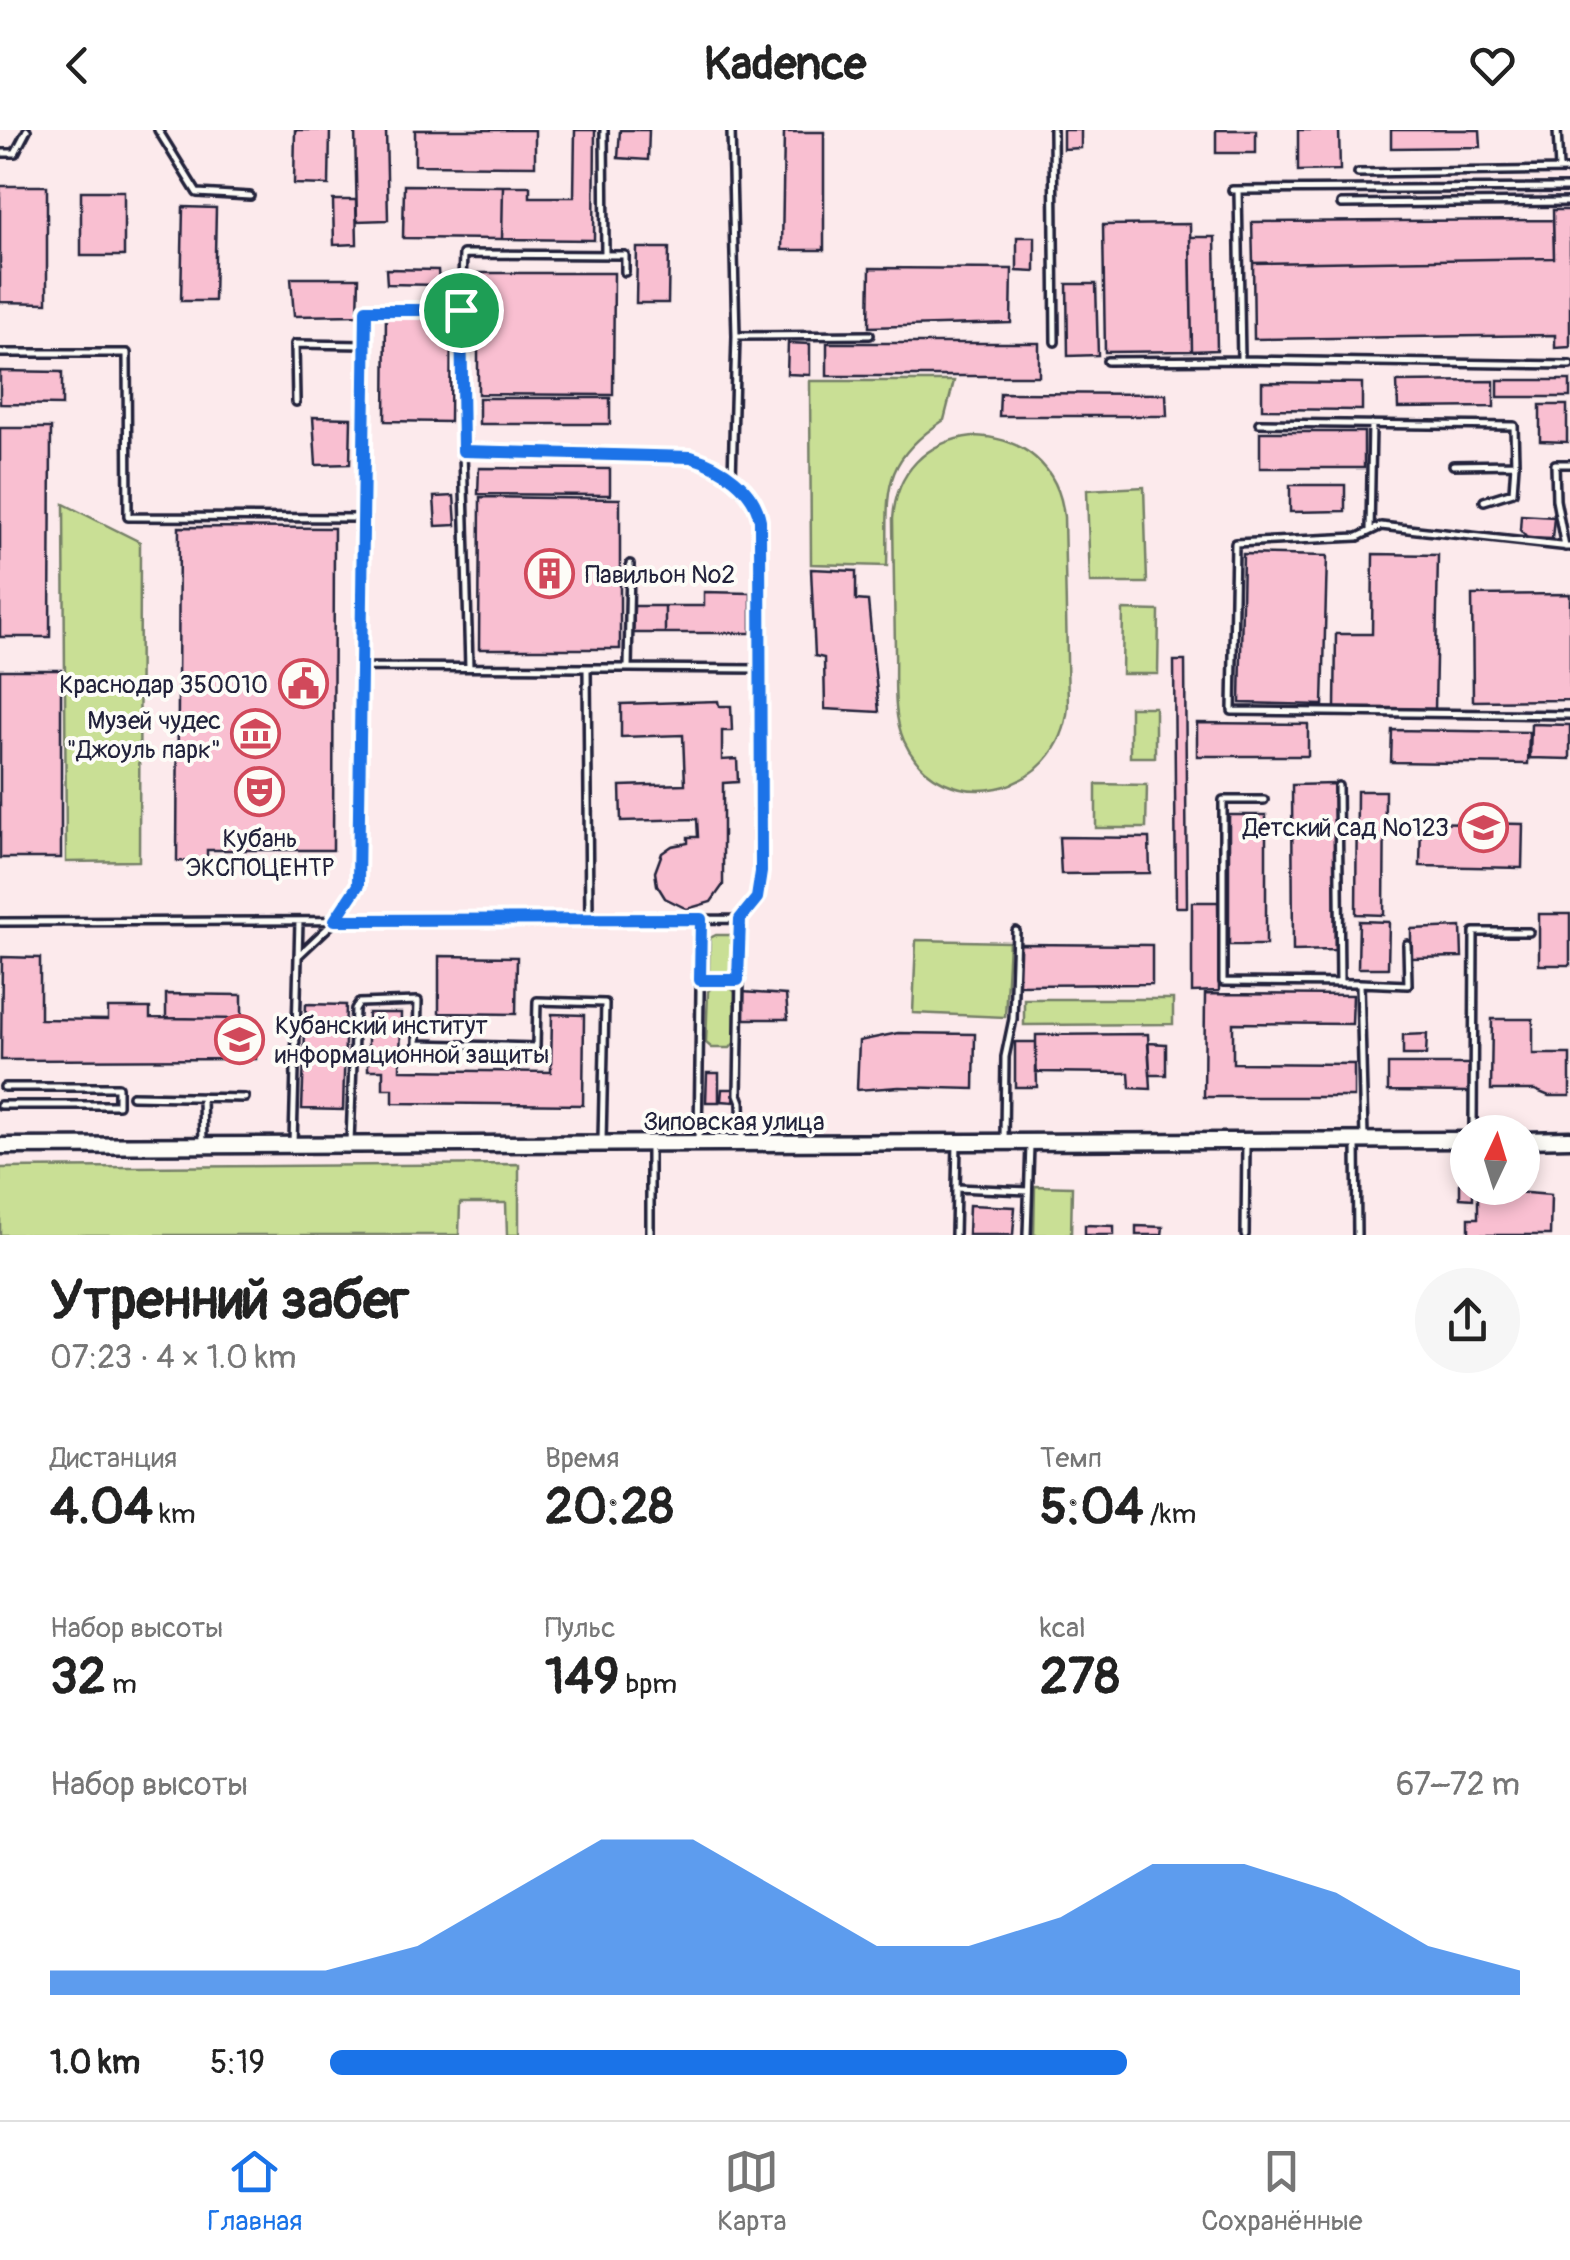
<!DOCTYPE html>
<html lang="ru">
<meta charset="utf-8">
<style>
:root{--surface:#fff;--page:#f6f6f6;--text:#222;--muted:#767676;--line:#e0e0e0;--accent:#1a73e8}
body{margin:0;font-family:Pangolin,sans-serif;background:var(--page);color:var(--text);height:100vh;display:flex;flex-direction:column;font-size:38px;white-space:nowrap}
*{box-sizing:border-box;margin:0}
p{font-size:32px;color:var(--muted)}
.icon{flex:none;width:55px;height:55px;fill:none;stroke:currentColor;stroke-width:2;stroke-linecap:round;stroke-linejoin:round}
.map{position:relative;height:1105px;overflow:hidden}
.panel{display:flex;flex-direction:column;background:var(--surface);flex:1}
.panel>*{flex:none}
.needle{width:65px;rotate:4deg}
.tools{position:absolute;left:1450px;top:985px;display:grid;gap:20px}
.tools a{display:grid;place-items:center;width:90px;height:90px;border-radius:50%;background:var(--surface);box-shadow:0 5px 15px #0003;font-size:50px}
.pin{position:absolute;display:grid;place-items:center;width:85px;height:85px;color:#fff;margin:-42px;border:5px solid #fff;border-radius:50%;box-shadow:0 2px 10px #0007}
.round{display:grid;place-items:center;flex:none;width:105px;height:105px;border-radius:52px;background:var(--page)}
.overview{display:flex;align-items:center;justify-content:space-between;height:170px;padding:0 50px}
h1{font-size:55px;font-weight:700;line-height:75px}
.metrics{display:grid;grid-template-columns:repeat(3,1fr);gap:15px;height:170px;padding:10px 50px}
.metrics div{display:grid;align-content:center}
.metrics b{font-size:50px;font-weight:700}
.metrics small{font-size:28px;font-weight:400}
.metrics p{font-size:28px}
.chart{height:280px;padding:20px 50px}
.chart p{display:flex;justify-content:space-between}
.chart svg{width:100%;height:180px;margin-top:10px;fill:var(--accent);opacity:.7}
ul{padding:0 50px;list-style:none;font-size:32px}
li{display:grid;grid-template-columns:160px 120px 1fr;align-items:center;height:75px}
li i{height:25px;border-radius:12px;background:var(--accent)}
header{display:flex;justify-content:space-between;align-items:center;height:130px;padding:0 50px;background:var(--surface);font-size:45px;font-weight:700}
.dock{display:flex;justify-content:space-around;align-items:center;height:140px;border-top:2px solid var(--line);background:var(--surface);font-size:28px;color:var(--muted)}
.dock a{display:grid;justify-items:center;gap:5px}
.dock .active{color:var(--accent)}
.map>svg:first-child{display:block}
.green{fill:#c9df95;stroke:#768068;stroke-width:2.5}
.building{fill:#f9bfd1;stroke:#22223b;stroke-width:2.5}
.lines{fill:none;stroke-linecap:round;stroke-linejoin:round}
.service-casing{stroke:#22223b;stroke-width:12}
.tertiary-casing{stroke:#22223b;stroke-width:21}
.service{stroke:#fdfcf7;stroke-width:5}
.tertiary{stroke:#fdfcf7;stroke-width:14}
.route-casing{stroke:#fff;stroke-width:20}
.route{stroke:#1a73e8;stroke-width:12}
.labels{text-anchor:middle;stroke-width:8;stroke-linejoin:round;paint-order:stroke}
.poi-label{font-size:25px;fill:#22223b;stroke:#fdfcf7;text-anchor:end}
.street-label{font-size:25px;fill:#22223b;stroke:#fdfcf7}
</style>
<header><svg class="icon" aria-label="back" viewBox="0 0 24 24"><path d="M15 5l-7 7 7 7"/></svg>Kadence<svg class="icon" aria-label="heart" viewBox="0 0 24 24"><path d="M12 20l-8-8c-3-5 5-10 8-4 3-6 11-1 8 4z"/></svg></header>
<div class="map">
<svg width="1570" height="1105" viewBox="0 0 1570 1105">
<rect width="100%" height="100%" fill="#fceaec"/>
<filter id="ink" filterUnits="userSpaceOnUse"><feTurbulence type="fractalNoise" baseFrequency=".01" numOctaves="2"/><feDisplacementMap in="SourceGraphic" scale="20" xChannelSelector="R" yChannelSelector="G"/><feConvolveMatrix kernelMatrix="1 2 1 2 8 2 1 2 1" color-interpolation-filters="sRGB"/></filter>
<g filter="url(#ink)">
<path class="green" d="M810 251H954L944 290C877 334 889 363 887 436L811 434Z
M973 306C1023 307 1059 336 1064 387L1068 576C1061 667 941 692 904 611 892 584 896 550 895 520 894 476 894 433 893 389 896 342 926 311 973 306Z
M1144 357 1147 453H1090L1087 360Z
M64 374 140 412 139 731 66 732Z
M1123 480 1159 481 1158 544H1122Z
M1130 577H1155V627H1130Z
M1096 654 1147 655 1146 698H1096Z
M716 805H730L735 809V839L731 847 714 846 709 841 710 808Z
M916 810 1009 812 1005 887 913 883Z
M713 856 730 857 735 862V912L730 918H712L706 913 708 861Z
M1024 869H1173V894L1024 895Z
M519 1034V1105H507L506 1073H460L459 1105H0V1038Z
M1035 1056 1072 1057 1071 1105H1034Z"/>
<path class="building" d="M295 0H330L329 55 294 54Z
M355 0H386L388 90 357 91Z
M415 0H535V36L415 35Z
M575 0H595L594 110 502 109 503 56H530V67H574Z
M620 0H649L648 30 618 28Z
M1063 0H1081V18L1063 19Z
M1216 0H1256V23H1216Z
M1298 0H1339L1340 40 1298 41Z
M1391 0H1480L1481 17 1391 18Z
M784 2H824V120H782Z
M404 55 503 56 502 109 403 108Z
M0 56H47V173L0 172Z
M81 61H124V126H81Z
M333 70H356L357 114 334 115Z
M183 77 216 78 214 171H181Z
M1553 80H1570V217L1555 218V205L1254 209 1253 133 1554 128Z
M1553 90 1554 128 1253 133 1252 92Z
M1190 94 1192 221 1105 222 1103 95Z
M1017 107H1035V142L1017 141Z
M1190 107H1215L1217 220 1192 221Z
M637 118H669L668 173H636Z
M870 138 1012 139 1011 193 869 197Z
M386 139 438 140 439 155 387 154Z
M478 143H614L613 265 478 264Z
M291 148H359L358 185 294 186Z
M1067 154H1096L1098 225 1068 226Z
M386 185 451 186 450 292 385 291Z
M788 213 810 214V245L787 244Z
M827 213H1039V246H827Z
M0 241 62 242V275L0 274Z
M1498 250H1570V267H1498Z
M1494 251V277L1398 278 1397 252Z
M1262 252 1362 253V280L1262 279Z
M1000 263 1166 264 1167 286H999Z
M479 268H610V294H479Z
M1540 275H1567V312L1540 311Z
M313 287 351 288 350 334 316 335Z
M0 298H51L50 507H0Z
M1260 302H1364V338H1260Z
M479 338 610 339V365L478 364Z
M1290 355H1345V381L1290 382Z
M454 366 456 395 436 396 434 367Z
M480 367 620 369V519H479Z
M1521 385 1554 387 1552 409 1527 408 1520 400Z
M179 397 334 398 333 720H207V732L177 731Z
M1243 424 1327 426 1323 575 1240 573Z
M1373 424 1438 425 1435 580 1335 578 1336 504H1372Z
M811 439 856 441V470L868 471 879 582 825 579 824 528 815 526Z
M704 462 751 463V503H665V476H704Z
M1570 464V570L1473 571 1472 465Z
M634 476H665V503H633Z
M1174 531H1185L1187 777H1176Z
M0 540H61V728H0Z
M718 571 719 576H731L732 601H722V630L737 629 738 652 723 653V755L711 772 687 779 665 768 657 755 655 742 662 723 672 716 688 713V707H698L697 689 621 691 620 656 685 654 683 605 621 607V574Z
M1197 593 1308 594V626H1197Z
M1531 594 1570 595V629L1530 628Z
M1392 600 1529 602 1528 634 1391 632Z
M1334 654 1335 820 1293 821 1292 655Z
M1357 661H1385L1384 785 1356 784Z
M1229 685H1266V815H1229Z
M1421 692 1523 694 1522 738 1420 736Z
M1059 707 1149 708 1150 743 1061 744Z
M1192 772H1218L1219 861 1192 862Z
M1539 784H1570V835H1539Z
M1359 791 1389 792 1388 838H1358Z
M1461 797 1462 827 1411 828V799Z
M1018 814 1152 815V854L1017 855Z
M439 826 517 827 516 884 439 883Z
M2 827 40 828V889L108 890V878H150V888L256 889V929L1 930Z
M742 862 786 865 788 889H741Z
M166 864 242 865V889L166 888Z
M1205 864 1353 865 1352 894 1233 893V933L1354 934V967H1204Z
M306 874 346 875 343 980 302 979Z
M368 883H401L400 940 551 942 552 884 584 885 583 975 393 973V959H383V940H368Z
M1492 889H1533V924H1570V966H1549L1535 960H1491Z
M898 903 975 904 974 959 899 957 857 960 859 911Z
M1148 904 1151 959 1130 958 1129 943 1036 942V905Z
M1427 904 1426 925H1403V905Z
M1015 912H1036L1037 957H1015Z
M1148 913 1166 914V945H1150Z
M1388 934H1469V962L1388 961Z
M707 943H719V972H706Z
M722 959H735L734 972 721 971Z
M1460 1042H1468V1058H1473V1069L1460 1068Z
M1514 1062 1551 1065 1550 1105H1469V1088H1478V1064Z
M969 1075 1015 1077 1013 1105H968Z
M1085 1095 1114 1096V1105H1085Z
M1136 1096 1163 1097 1162 1105H1136Z"/>
<g class="lines">
<defs>
<path id="service" d="M158 0 197 63 250 66
M604 0 605 125
M731 0 736 206 732 348
M1053 0 1055 212
M1557 0 1559 39
M0 23H15L27 0
M1358 43 1570 40
M1232 60 1570 58
M1238 60 1241 230 1570 235
M1341 74 1570 72
M461 180 463 321 691 327 732 348 758 380 761 741 757 768 741 789 738 964 741 972 742 1012
M736 206 870 205
M0 223H127L128 387 364 388
M1107 231 1241 230
M296 272 295 214 366 215
M1259 293 1514 296 1515 334 1453 335
M463 321 469 537
M1484 371 1513 362 1515 334
M1370 401 1372 294
M1565 417 1556 370 1555 334H1570
M1570 417 1381 396 1358 407 1235 413 1232 581 1570 585
M362 537 587 538
M628 538 759 539
M1338 656 1340 853
M1264 670H1223V852L1360 853 1364 1007
M589 789 587 538H628L630 434
M0 792 741 789
M298 826 335 791 359 755 366 180H461L463 124 625 125V142
M701 851 738 850
M1360 853 1408 855 1407 814
M132 966 245 968
M202 967 203 1013
M0 975H118V957H4
M1473 1002 1474 802H1529
M1004 1009 1005 927 1013 889 1016 801
M698 1011 701 789
M350 1012 355 879 359 873 418 871 417 914 536 917 537 871 605 873 602 1011
M293 1013 299 791
M1356 1014 1357 1105
M650 1017V1105
M956 1058 1028 1061
M955 1105 957 1013
M1027 1105 1030 1015
M1245 1105 1246 1014"/>
<path id="tertiary" d="M1522 1010 1570 1009
M0 1016 1468 1010"/>
</defs>
<use href="#service" class="service-casing"/>
<use href="#tertiary" class="tertiary-casing"/>
<use href="#service" class="service"/>
<use href="#tertiary" class="tertiary"/>
</g>
</g>
<g class="lines" filter="url(#ink)">
<defs>
<path id="route" d="M366 180H461L463 321 691 327C721 336 754 358 760 390L761 742 757 768 740 789 738 850H700L701 789 335 790 358 755Z"/>
</defs>
<use href="#route" class="route-casing"/>
<use href="#route" class="route"/>
</g>
<defs>
<symbol id="building-ring" viewBox="-11 -11 22 22"><circle r="9.5" fill="#fdfcf7" stroke="#d1495b" stroke-width="1.5"/><path d="M-4-6H4V6H1V3H-1V6H-4ZM-2.5-4.3h1.7v1.8h-1.7ZM.8-4.3h1.7v1.8H.8ZM-2.5-1h1.7V.8h-1.7ZM.8-1h1.7V.8H.8Z" fill="#d1495b"/></symbol>
<symbol id="civic-ring" viewBox="-11 -11 22 22"><circle r="9.5" fill="#fdfcf7" stroke="#d1495b" stroke-width="1.5"/><path d="M-.6-6.5H3V-4.5H.6V-3L4-1V1h2V6H-6V1h2V-1L-.6-3ZM-1.2 2.5V6h2.4V2.5Z" fill="#d1495b"/></symbol>
<symbol id="museum-ring" viewBox="-11 -11 22 22"><circle r="9.5" fill="#fdfcf7" stroke="#d1495b" stroke-width="1.5"/><path d="M0-6L6-3V-2H-6V-3ZM-5-1h2V3h-2ZM-1-1h2V3h-2ZM3-1h2V3H3ZM-6 4H6V6H-6Z" fill="#d1495b"/></symbol>
<symbol id="theatre-ring" viewBox="-11 -11 22 22"><circle r="9.5" fill="#fdfcf7" stroke="#d1495b" stroke-width="1.5"/><path d="M-5-5.5Q0-4 5-5.5V0Q5 5 0 6Q-5 5-5 0ZM-3.3-2.5H-1v1.5H-3.3ZM1-2.5H3.3v1.5H1ZM-2.8 1Q0 5.5 2.8 1Z" fill="#d1495b"/></symbol>
<symbol id="school-ring" viewBox="-11 -11 22 22"><circle r="9.5" fill="#fdfcf7" stroke="#d1495b" stroke-width="1.5"/><path d="M0-5L7-2L0 1L-7-2ZM-4 1L0 2.5L4 1V4Q0 6-4 4Z" fill="#d1495b"/></symbol>
<symbol id="university-ring" viewBox="-11 -11 22 22"><circle r="9.5" fill="#fdfcf7" stroke="#d1495b" stroke-width="1.5"/><path d="M0-5L7-2L0 1L-7-2ZM-4 1L0 2.5L4 1V4Q0 6-4 4Z" fill="#d1495b"/></symbol>
</defs>
<g fill-rule="evenodd">
<use href="#building-ring" x="522" y="416" width="55" height="55"/>
<use href="#civic-ring" x="276" y="526" width="55" height="55"/>
<use href="#museum-ring" x="228" y="576" width="55" height="55"/>
<use href="#theatre-ring" x="232" y="634" width="55" height="55"/>
<use href="#school-ring" x="1456" y="670" width="55" height="55"/>
<use href="#university-ring" x="212" y="882" width="55" height="55"/>
</g>
<g class="labels">
<g class="poi-label">
<text x="585" y="453" text-anchor="start">Павильон №2</text>
<text x="268" y="563">Краснодар 350010</text>
<text x="221" y="599">Музей чудес<tspan x="221" dy="29">"Джоуль парк"</tspan></text>
<text x="1449" y="706">Детский сад №123</text>
<text x="260" y="717" text-anchor="middle">Кубань<tspan x="260" dy="29">ЭКСПОЦЕНТР</tspan></text>
<text x="275" y="904" text-anchor="start">Кубанский институт<tspan x="275" dy="29">информационной защиты</tspan></text>
</g>
<g class="street-label">
<text x="734" y="1000">Зиповская улица</text>
</g>
</g>
</svg>
<div class="tools">
<a><svg class="needle" viewBox="-14 -14 28 28"><path d="M0-13l5 13h-10z" fill="#e53935"/><path d="M0 13l5-13h-10z" fill="#767676"/></svg></a>
</div>
<div class="pin" style="left:461px;top:180px;background:#1e9e55"><svg class="icon" aria-label="arrive" viewBox="0 0 24 24"><path d="M6 21V4h12l-3 4 3 4H6"/></svg></div>
</div>
<section class="panel">
<div class="overview"><div><h1>Утренний забег</h1><p>07:23 · 4 × 1.0 km</p></div><a class="round"><svg class="icon" aria-label="share" viewBox="0 0 24 24"><path d="M12 15V3M7 8l5-5 5 5M5 13v7h14v-7"/></svg></a></div>
<div class="metrics">
<div><p>Дистанция</p><b>4.04<small> km</small></b></div>
<div><p>Время</p><b>20:28</b></div>
<div><p>Темп</p><b>5:04<small> /km</small></b></div>
</div>
<div class="metrics">
<div><p>Набор высоты</p><b>32<small> m</small></b></div>
<div><p>Пульс</p><b>149<small> bpm</small></b></div>
<div><p>kcal</p><b>278</b></div>
</div>
<div class="chart"><p><span>Набор высоты</span>67–72 m</p>
<svg viewBox="0 0 160 44" preserveAspectRatio="none"><path d="M0 44V38L10 38L20 38L30 38L40 32L50 19L60 6L70 6L80 19L90 32L100 32L110 25L120 12L130 12L140 19L150 32L160 38V44z"/></svg>
</div>
<ul>
<li><b>1.0 km</b>5:19<i style="width:67%"></i></li>
</ul>
</section>
<nav class="dock">
<a class="active"><svg class="icon" aria-label="home" viewBox="0 0 24 24"><path d="M3 11l9-7 9 7M6 9v11h12V9"/></svg>Главная</a>
<a><svg class="icon" aria-label="map" viewBox="0 0 24 24"><path d="M3 6l6-2 6 2 6-2v14l-6 2-6-2-6 2zM9 4v14M15 6v14"/></svg>Карта</a>
<a><svg class="icon" aria-label="saved" viewBox="0 0 24 24"><path d="M7 4h10v16l-5-4-5 4z"/></svg>Сохранённые</a>
</nav>
